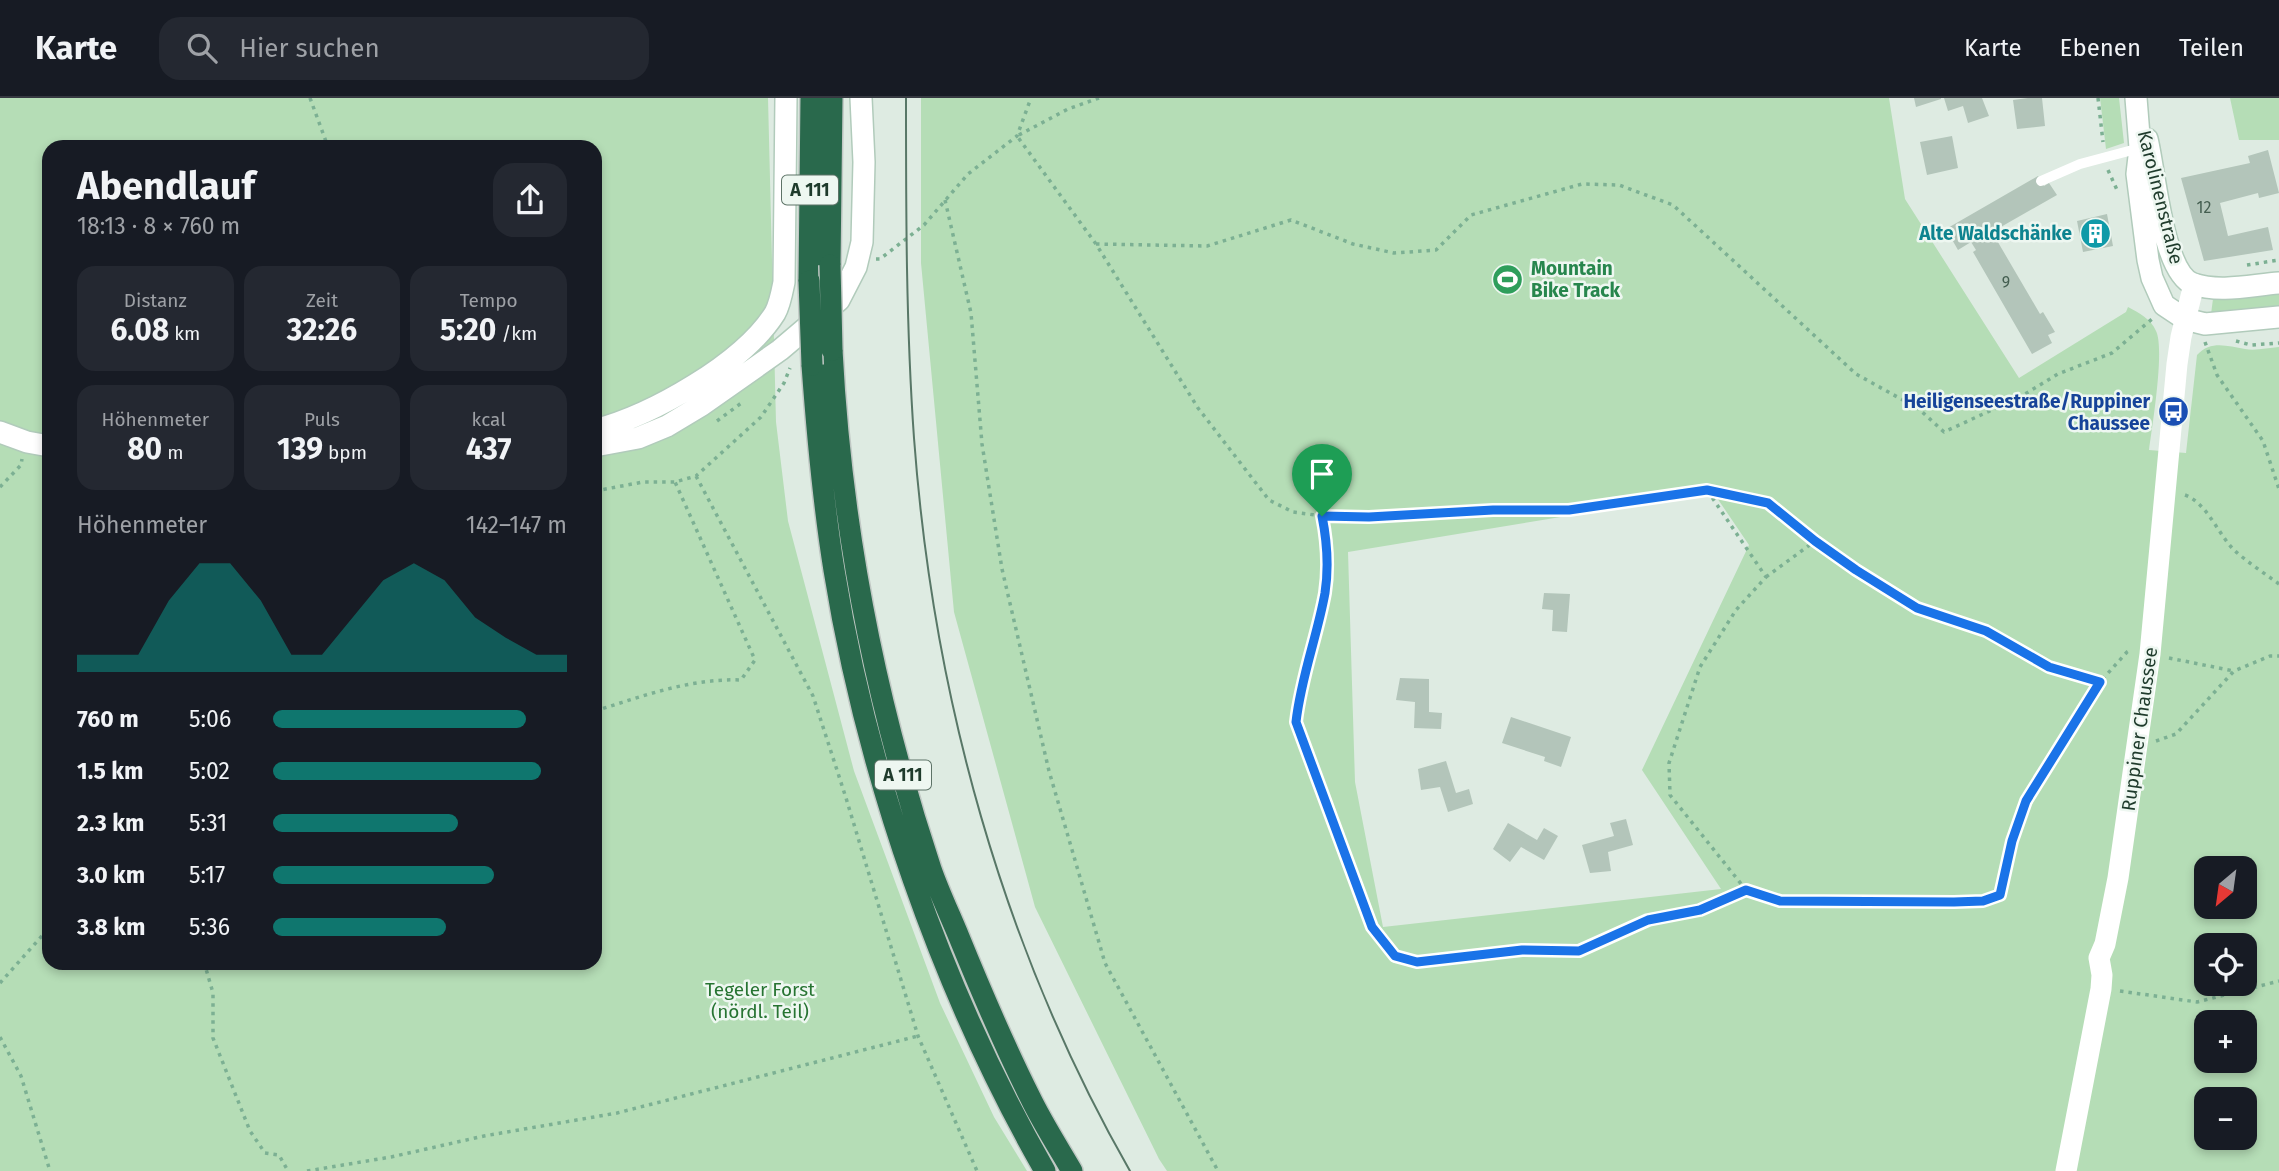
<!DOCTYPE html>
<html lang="de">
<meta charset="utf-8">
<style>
:root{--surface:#171b24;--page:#242831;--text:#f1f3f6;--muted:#9ea1a6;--line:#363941;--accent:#0f766e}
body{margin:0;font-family:"Fira Sans",sans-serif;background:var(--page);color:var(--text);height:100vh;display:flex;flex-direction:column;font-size:26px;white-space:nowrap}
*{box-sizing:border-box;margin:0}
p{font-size:23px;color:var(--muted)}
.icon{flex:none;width:38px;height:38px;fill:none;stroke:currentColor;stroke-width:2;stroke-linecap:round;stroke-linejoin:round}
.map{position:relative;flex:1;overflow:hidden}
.panel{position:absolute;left:42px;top:42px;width:560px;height:830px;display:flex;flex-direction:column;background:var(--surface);border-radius:21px;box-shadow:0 4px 10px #0003}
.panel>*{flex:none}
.needle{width:46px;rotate:209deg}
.tools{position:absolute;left:2194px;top:758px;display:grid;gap:14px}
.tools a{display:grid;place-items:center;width:63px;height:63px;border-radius:14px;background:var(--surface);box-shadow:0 4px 10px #0003;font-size:35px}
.pin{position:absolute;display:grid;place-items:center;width:60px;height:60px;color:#fff;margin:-72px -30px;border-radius:50% 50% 50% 0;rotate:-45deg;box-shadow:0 0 7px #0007}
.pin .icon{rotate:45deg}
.round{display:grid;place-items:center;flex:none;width:74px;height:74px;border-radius:21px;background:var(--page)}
.headline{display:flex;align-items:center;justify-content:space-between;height:119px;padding:0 35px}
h1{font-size:38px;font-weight:700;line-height:52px}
.metrics{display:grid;grid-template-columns:repeat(3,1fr);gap:10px;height:119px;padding:7px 35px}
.metrics div{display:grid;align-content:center;border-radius:18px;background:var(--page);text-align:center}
.metrics b{font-size:30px;font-weight:700}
.metrics small{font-size:19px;font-weight:400}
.metrics p{font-size:19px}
.chart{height:196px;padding:14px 35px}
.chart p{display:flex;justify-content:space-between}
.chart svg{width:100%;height:126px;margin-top:7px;fill:var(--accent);opacity:.7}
ul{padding:0 35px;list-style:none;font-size:23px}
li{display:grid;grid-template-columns:112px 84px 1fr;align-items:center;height:52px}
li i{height:18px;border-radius:9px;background:var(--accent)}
header{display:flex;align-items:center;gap:42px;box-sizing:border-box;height:98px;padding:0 35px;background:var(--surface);border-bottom:2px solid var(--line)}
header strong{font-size:33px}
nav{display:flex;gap:38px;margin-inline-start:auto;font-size:24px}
.search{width:490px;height:63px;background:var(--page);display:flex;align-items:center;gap:18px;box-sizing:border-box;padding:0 24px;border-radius:21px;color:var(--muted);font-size:26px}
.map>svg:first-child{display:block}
.green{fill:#b5ddb6;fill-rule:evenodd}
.building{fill:#b3c5ba}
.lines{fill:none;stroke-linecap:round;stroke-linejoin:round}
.secondary-casing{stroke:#b1cbbb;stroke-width:24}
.motorway-casing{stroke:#c0c8c4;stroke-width:24}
.path{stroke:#7cb093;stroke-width:3.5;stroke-dasharray:3.5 5;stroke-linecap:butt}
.service{stroke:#fff;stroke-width:10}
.minor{stroke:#fff;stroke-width:21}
.secondary{stroke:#fff;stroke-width:21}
.motorway{stroke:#29694c;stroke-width:21}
.tram{stroke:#587767;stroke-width:2}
.motorway-bridge-casing{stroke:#c0c8c4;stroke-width:24;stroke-linecap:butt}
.motorway-bridge{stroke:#29694c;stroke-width:21}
.route-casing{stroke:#fff;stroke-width:14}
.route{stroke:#1a73e8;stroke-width:9}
.labels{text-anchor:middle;stroke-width:5;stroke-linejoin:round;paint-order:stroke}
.number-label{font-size:16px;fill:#445e50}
.shield{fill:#eef7f1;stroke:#5d7367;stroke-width:2}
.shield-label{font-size:18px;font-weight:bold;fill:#1f3b2c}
.street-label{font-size:19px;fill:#1f3b2c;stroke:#eef7f1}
.culture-label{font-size:19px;font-weight:bold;fill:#0d838f;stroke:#eef7f1;text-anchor:end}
.leisure-label{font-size:19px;font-weight:bold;fill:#27864d;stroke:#eef7f1;text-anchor:start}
.transit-label{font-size:19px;font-weight:bold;fill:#164399;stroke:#eef7f1;text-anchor:end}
.park-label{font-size:19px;fill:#277432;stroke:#eef7f1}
</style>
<header>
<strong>Karte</strong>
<div class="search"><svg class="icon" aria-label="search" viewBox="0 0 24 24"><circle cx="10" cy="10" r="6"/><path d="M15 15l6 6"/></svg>Hier suchen</div>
<nav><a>Karte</a><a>Ebenen</a><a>Teilen</a></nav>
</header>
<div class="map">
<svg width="2279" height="1073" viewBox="0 0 2279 1073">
<rect width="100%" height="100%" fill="#deebe2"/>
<path class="green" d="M0 0H768L776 324 788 423 854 673 940 905 994 1019 1027 1073H0ZM49 49H595V864H49Z
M921 0H1889L1905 101 2019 280 2126 214 2128 209C2139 215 2151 221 2156 233 2165 251 2152 329 2149 352L2186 355 2197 257C2211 242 2227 248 2245 251 2255 253 2268 250 2279 249V1073H1167L1159 1061 1035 809 954 514 921 165ZM1713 394 1749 447 1642 672 1721 791 1383 829 1355 684 1348 454ZM2207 770H2245V808H2207ZM2207 847H2245V886H2207ZM2207 924H2245V962H2207ZM2207 1001H2245V1040H2207Z
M2100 0H2119L2124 45 2106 51Z
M2230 0H2279V42H2239Z
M2279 195V210L2211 216 2213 201Z"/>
<path class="building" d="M1914 0H1941V1L1916 9Z
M1944 0H1982L1989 18 1968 25 1963 8 1948 13Z
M2028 0H2042L2045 28 2017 31 2013 2Z
M1952 38 1958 70 1927 77 1920 44Z
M2268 52 2279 95 2259 100 2258 95 2220 105 2228 138 2268 129 2273 152 2204 163 2181 80 2250 65 2248 58Z
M2038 78 2044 88 2049 85 2057 97 1992 134 2040 216 2043 214 2055 234 2048 237 2052 245 2032 256 1973 154 1976 152 1971 144 1958 152 1946 131Z
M2107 116 2113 148 2083 154 2077 123Z
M1544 495 1570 496 1567 534 1552 533 1553 512 1542 511Z
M1400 580 1429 581V614L1442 615 1441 631 1414 630 1415 604 1396 602Z
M1511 619 1571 639 1561 669 1544 663 1545 659 1502 645Z
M1446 663 1456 695 1469 691 1473 706 1448 714 1440 689 1421 692 1418 671Z
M1626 721 1633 747 1608 754 1611 773 1590 775 1582 747 1614 738 1610 725Z
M1508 725 1537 742 1544 730 1558 738 1544 762 1521 749 1510 764 1493 751Z"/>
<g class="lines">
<defs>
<path id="secondary" d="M2136 0 2140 50 2137 76 2148 162 2152 180 2164 207 2185 221 2205 226 2279 219
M2147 41C2155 72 2162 174 2193 186 2220 195 2252 187 2279 185
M595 332C652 317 743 266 775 215 780 206 782 194 784 184L786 0
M0 334 27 344 49 348
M595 348 638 340 667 328 702 307 780 252 839 202 856 169 862 144 864 64 861 0"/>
<path id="motorway" d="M830 167 832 0
M809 183 811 0
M832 252C841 428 875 603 931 771 939 794 950 817 959 839 981 893 1004 947 1030 999 1042 1024 1058 1049 1072 1073
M812 267C817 336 823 404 834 472 867 677 942 893 1045 1073"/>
</defs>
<use href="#secondary" class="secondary-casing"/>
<use href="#motorway" class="motorway-casing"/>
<path class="path" d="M310 0 328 49
M1099 0 1068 11 1017 38 1096 146 1198 310 1269 402 1293 414 1322 418 1369 419 1493 412H1568L1707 392 1766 479 1736 512 1700 569 1669 665 1670 697 1746 792 1780 803 1954 804 1983 803 2000 797 2012 743 2026 703 2100 584 2127 554 2132 551
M2098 0 2103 44
M2108 72 2118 94
M945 102 971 215 982 346 1002 471 1049 673 1105 865 1218 1073
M1096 146 1207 148 1291 122 1353 146 1394 155 1436 152 1471 117 1582 86 1619 87 1673 107 1856 276 1919 311 1944 334 2020 299 2058 276 2112 255 2152 221
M876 161H880L924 127 968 76 1017 38 1031 0
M2247 167 2279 162
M2236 243 2251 247 2279 245
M2205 244 2217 277 2263 343 2279 391
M717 323 744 303
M696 378 813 598 846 700 918 938 977 1073
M0 389 21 367 22 361
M1709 392 1767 405 1815 443 1917 510 1986 533 2049 569 2099 584
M595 393 643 384H675L696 378 761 319 784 285 790 270
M2185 397C2207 405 2218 436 2234 452 2247 464 2264 475 2279 486
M1322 418C1327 443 1330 470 1325 495 1317 539 1301 579 1296 624L1372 829 1395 858 1417 864 1522 852 1579 853 1648 822 1700 812 1746 792
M1766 479 1815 443
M2169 560 2234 573
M595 613C643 598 691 580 741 582L755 562 675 384
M2156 643 2176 636 2234 573 2270 558H2279
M204 864 213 895V940L250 1033 265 1055 279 1057 288 1073
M0 885 49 830
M2120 893 2197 904 2279 883
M0 939 21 978 50 1073
M307 1073 391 1059 484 1038 617 1015 918 938"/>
<path class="service" d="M2041 83 2080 66 2140 50"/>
<path class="minor" d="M2066 1073 2101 891 2102 877 2099 860 2105 846 2118 780 2150 556 2177 266 2181 239 2194 186"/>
<use href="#secondary" class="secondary"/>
<use href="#motorway" class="motorway"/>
<path class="tram" d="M906 0C906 114 906 227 914 340 933 597 1002 849 1130 1073"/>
<defs>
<path id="motorway-bridge" d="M830 167 832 252
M809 183 812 267"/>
</defs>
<use href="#motorway-bridge" class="motorway-bridge-casing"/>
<use href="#motorway-bridge" class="motorway-bridge"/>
</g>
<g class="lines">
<defs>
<path id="route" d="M1707 392 1768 405 1815 443 1856 472 1917 510 1986 533 2049 569 2100 584 2026 703 2012 743 2000 797 1983 803 1954 804 1780 803 1746 792 1700 812 1648 822 1579 853 1522 852 1417 864 1395 858 1372 829 1296 624C1301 579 1317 539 1325 495 1329 469 1327 443 1322 418L1369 419 1493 412H1569Z"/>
</defs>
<use href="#route" class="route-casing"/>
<use href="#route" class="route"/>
</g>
<defs>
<symbol id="building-disc" viewBox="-11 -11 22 22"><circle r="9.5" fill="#0f9aa8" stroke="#eef7f1"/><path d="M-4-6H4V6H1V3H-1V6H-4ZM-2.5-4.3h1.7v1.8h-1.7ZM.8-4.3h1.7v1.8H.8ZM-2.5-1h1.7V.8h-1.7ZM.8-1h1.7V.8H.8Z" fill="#fff"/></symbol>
<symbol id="stadium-disc" viewBox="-11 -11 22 22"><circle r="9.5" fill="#2e9e5b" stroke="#eef7f1"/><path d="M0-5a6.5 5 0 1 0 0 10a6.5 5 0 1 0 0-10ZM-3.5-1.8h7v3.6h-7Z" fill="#fff"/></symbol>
<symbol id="bus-disc" viewBox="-11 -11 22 22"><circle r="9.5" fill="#1a4fb4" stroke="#eef7f1"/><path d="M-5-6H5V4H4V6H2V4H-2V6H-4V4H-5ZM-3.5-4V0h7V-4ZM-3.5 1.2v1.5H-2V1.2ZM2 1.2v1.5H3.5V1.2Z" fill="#fff"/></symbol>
</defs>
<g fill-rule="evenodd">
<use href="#building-disc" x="2078" y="118" width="35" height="35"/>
<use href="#stadium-disc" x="1490" y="164" width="35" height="35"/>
<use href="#bus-disc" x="2156" y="296" width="35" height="35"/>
</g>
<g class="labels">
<g class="number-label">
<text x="2204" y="115">12</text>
<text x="2006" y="190">9</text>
</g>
<g class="shield">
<rect x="782" y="77.5" width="56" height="29" rx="5"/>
<rect x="875" y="662.5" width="56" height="29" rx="5"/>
</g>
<g class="shield-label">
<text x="810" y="98">A 111</text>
<text x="903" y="683">A 111</text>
</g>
<g class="street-label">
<text transform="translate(2161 99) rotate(76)" y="7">Karolinenstraße</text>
<text transform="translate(2139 631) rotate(-82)" y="7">Ruppiner Chaussee</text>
</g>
<g class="culture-label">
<text x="2072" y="142">Alte Waldschänke</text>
</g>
<g class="leisure-label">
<text x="1531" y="177">Mountain<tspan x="1531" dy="22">Bike Track</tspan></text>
</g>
<g class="transit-label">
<text x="2150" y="310">Heiligenseestraße/Ruppiner<tspan x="2150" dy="22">Chaussee</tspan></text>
</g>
<g class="park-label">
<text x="760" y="898">Tegeler Forst<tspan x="760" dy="22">(nördl. Teil)</tspan></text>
</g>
</g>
</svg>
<div class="tools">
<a><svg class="needle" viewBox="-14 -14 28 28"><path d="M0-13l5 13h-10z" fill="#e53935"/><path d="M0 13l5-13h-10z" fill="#9ea1a6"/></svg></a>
<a><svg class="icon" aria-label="locate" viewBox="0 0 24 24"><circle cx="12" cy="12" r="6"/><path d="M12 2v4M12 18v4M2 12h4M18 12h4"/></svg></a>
<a>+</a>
<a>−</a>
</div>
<div class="pin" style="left:1322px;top:418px;background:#1e9e55"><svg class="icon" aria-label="arrive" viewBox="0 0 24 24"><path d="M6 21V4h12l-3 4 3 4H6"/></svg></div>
<section class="panel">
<div class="headline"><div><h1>Abendlauf</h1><p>18:13 · 8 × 760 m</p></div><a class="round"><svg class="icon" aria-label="share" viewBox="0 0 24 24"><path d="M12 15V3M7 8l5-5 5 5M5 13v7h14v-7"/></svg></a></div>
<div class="metrics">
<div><p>Distanz</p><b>6.08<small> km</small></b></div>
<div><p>Zeit</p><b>32:26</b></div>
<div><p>Tempo</p><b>5:20<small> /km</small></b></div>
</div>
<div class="metrics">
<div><p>Höhenmeter</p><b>80<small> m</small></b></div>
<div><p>Puls</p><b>139<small> bpm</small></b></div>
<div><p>kcal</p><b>437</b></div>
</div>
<div class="chart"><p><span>Höhenmeter</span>142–147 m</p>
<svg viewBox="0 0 160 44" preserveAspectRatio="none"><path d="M0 44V38L10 38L20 38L30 19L40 6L50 6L60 19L70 38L80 38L90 25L100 12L110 6L120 12L130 25L140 32L150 38L160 38V44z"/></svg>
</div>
<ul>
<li><b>760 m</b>5:06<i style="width:86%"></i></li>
<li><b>1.5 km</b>5:02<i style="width:91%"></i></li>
<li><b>2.3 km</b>5:31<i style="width:63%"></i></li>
<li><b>3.0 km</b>5:17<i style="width:75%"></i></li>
<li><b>3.8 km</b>5:36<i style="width:59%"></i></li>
</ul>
</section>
</div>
